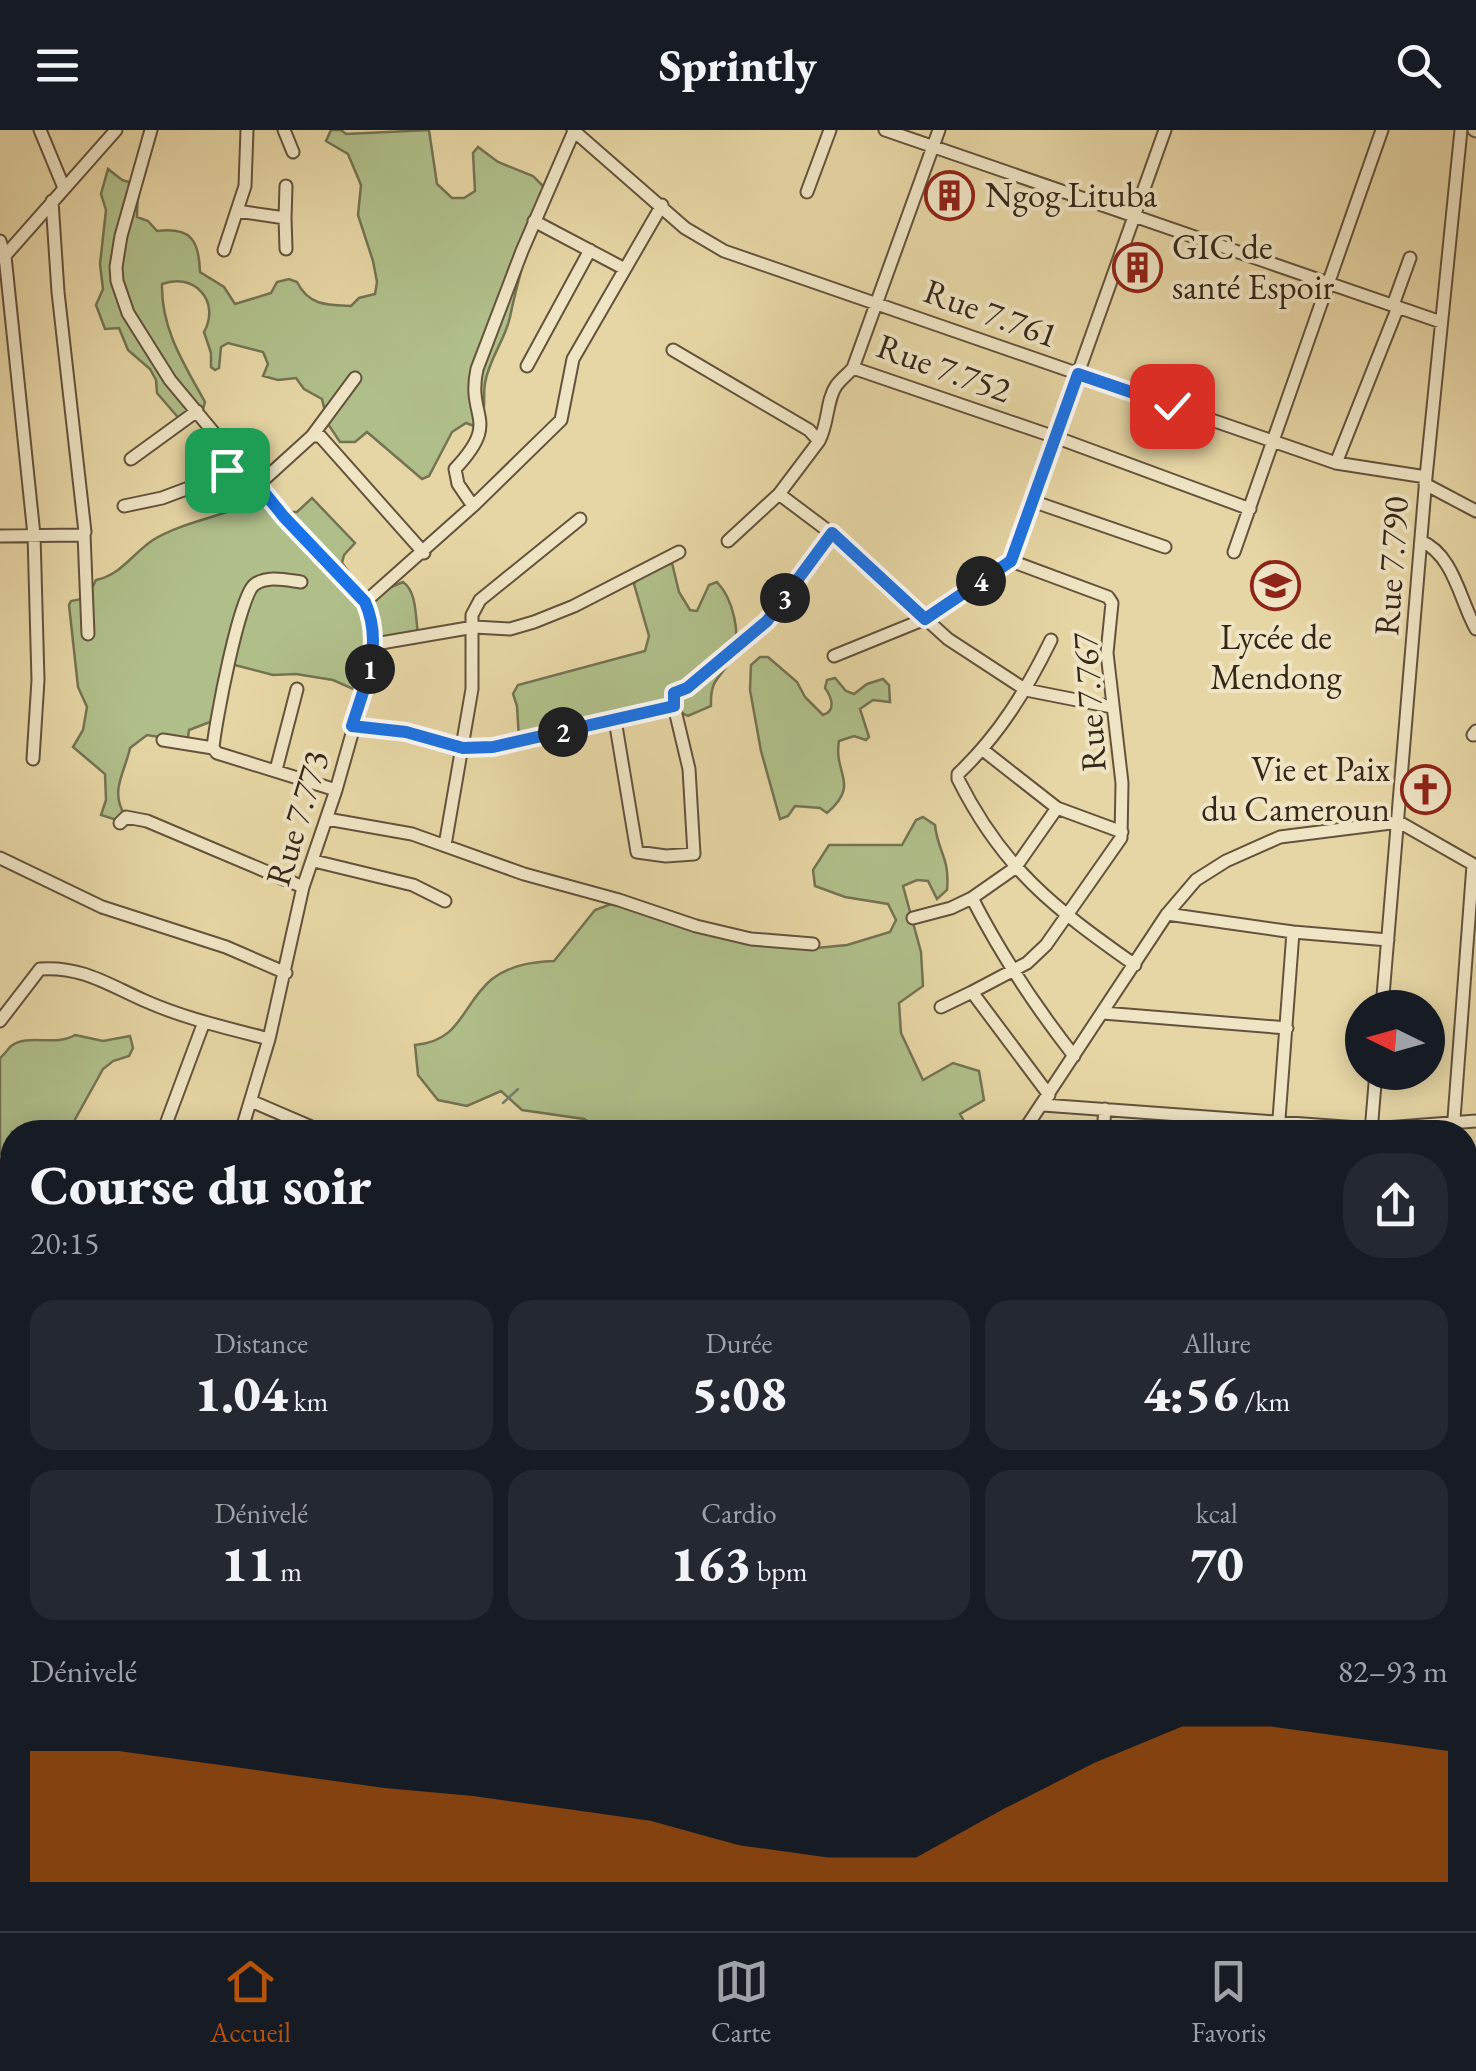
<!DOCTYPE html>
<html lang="fr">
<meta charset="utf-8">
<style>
:root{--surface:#171b24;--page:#242831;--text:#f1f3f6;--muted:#9ea1a6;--line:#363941;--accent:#b45309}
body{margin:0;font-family:"EB Garamond",serif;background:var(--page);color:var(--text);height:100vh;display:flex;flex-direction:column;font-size:38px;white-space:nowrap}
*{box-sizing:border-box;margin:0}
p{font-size:32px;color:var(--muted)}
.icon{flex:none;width:55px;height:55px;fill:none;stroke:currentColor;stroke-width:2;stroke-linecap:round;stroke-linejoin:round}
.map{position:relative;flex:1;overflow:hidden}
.details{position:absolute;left:0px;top:990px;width:1478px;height:812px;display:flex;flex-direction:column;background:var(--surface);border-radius:40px 40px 0 0;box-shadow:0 5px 25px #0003}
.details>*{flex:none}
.needle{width:65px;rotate:275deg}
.buttons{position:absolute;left:1345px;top:860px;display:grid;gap:20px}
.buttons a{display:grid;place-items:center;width:100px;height:100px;border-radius:50%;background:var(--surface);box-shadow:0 5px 25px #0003;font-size:50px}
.pin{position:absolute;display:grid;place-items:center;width:85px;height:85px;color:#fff;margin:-42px;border-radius:20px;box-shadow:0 5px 15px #0006}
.km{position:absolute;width:50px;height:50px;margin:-25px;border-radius:50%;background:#222;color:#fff;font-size:28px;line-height:50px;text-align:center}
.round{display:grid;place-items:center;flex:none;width:105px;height:105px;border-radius:40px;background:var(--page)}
.summary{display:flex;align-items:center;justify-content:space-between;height:170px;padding:0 30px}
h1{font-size:55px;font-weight:800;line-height:75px}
.metrics{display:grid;grid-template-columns:repeat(3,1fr);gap:15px;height:170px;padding:10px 30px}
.metrics div{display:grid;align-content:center;border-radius:25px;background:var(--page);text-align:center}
.metrics b{font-size:50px;font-weight:800}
.metrics small{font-size:28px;font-weight:400}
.metrics p{font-size:28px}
.chart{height:280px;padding:20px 30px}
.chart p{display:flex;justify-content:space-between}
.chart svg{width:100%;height:180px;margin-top:10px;fill:var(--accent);opacity:.7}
header{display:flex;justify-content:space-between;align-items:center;height:130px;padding:0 30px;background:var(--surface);font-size:45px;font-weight:800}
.tab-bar{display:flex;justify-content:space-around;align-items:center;height:140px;border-top:2px solid var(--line);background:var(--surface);font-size:28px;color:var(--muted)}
.tab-bar a{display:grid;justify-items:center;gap:5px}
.tab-bar .current{color:var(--accent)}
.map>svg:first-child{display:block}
.green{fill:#b0bf8a;stroke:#747352;stroke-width:2.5}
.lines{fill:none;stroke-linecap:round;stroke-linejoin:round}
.stream{stroke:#737d75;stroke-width:2.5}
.river{stroke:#9bb7b2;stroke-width:18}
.minor-casing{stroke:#63533c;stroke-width:15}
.minor{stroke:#efe4c4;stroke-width:11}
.route-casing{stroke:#fff;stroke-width:20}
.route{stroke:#1a73e8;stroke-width:12}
.labels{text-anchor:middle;stroke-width:8;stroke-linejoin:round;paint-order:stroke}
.poi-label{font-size:35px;fill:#372719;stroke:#efe4c4;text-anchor:start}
.street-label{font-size:35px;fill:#372719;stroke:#efe4c4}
</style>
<header><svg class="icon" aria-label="menu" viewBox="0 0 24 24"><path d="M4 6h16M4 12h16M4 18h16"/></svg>Sprintly<svg class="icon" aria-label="search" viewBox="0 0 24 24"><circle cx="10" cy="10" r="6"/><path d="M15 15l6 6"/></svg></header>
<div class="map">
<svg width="1476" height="1801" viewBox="0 0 1476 1801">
<rect width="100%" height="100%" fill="#e7d6a5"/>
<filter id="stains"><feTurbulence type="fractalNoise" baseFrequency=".002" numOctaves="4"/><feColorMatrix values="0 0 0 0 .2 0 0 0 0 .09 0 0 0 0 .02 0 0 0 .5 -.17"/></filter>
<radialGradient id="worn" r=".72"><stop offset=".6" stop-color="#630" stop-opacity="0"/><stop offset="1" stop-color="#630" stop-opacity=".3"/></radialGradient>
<path class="green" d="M331 0H341L346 4 429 0 437 54 452 68H464L475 61 473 23 478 17 498 32 533 46 544 57C533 100 519 143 510 187 505 210 489 229 485 253 482 271 489 283 474 296L466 293 452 302 429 346 422 349 367 302 355 312H340L328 294 322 269 304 259 296 248 278 250 263 246 268 234 263 222 228 213 221 217 219 238 215 240 211 237V223L204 202C221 171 194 142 162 154 161 199 184 234 205 272L203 279 182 292 157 263 156 250 150 239 128 220 119 198 105 199 96 175 103 159 100 134 106 80 101 64 108 39 122 50 138 55 137 87 148 91 157 101C191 97 199 110 200 142L224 157 235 174 271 163 277 152 289 149 297 152C309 176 328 175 351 176L359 168 375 164 377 152 373 131 358 85 361 55 348 24 326 11Z
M269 360 289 382H297L312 368 355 413 344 425 342 433 368 467 403 452C417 462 415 485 418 503L390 509 369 562H360L333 550 296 544 273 545 227 533 221 564 210 592 189 600 188 608 184 611 147 605 130 618C125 642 110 660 124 684L120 691 101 685 106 670 105 644 73 617 83 600 87 577 78 557 69 475 71 471 87 468 96 450C121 445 132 424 153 410 177 395 209 389 235 379 248 374 256 365 269 360Z
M672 433 679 462 690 480 697 481 709 455 717 452C733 469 742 505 732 527 721 550 710 546 711 576L688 586 677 581 519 609 517 576 513 564 518 555 645 521 649 506 634 454 638 447Z
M760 527H768L797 552 805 567 823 585C837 581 831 566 825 558L827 550 835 548 846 561 854 564 867 554 883 549 889 555 890 572 873 570 860 579 869 607 866 610 854 606 839 611C833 644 861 654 827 683L820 678 795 676 788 686 780 689 761 621 750 560 751 535Z
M923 687 935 695C938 723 950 727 947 760L937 769 928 751 917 750 903 756 921 822 923 856 899 873 901 903 923 950 953 933 979 941 984 970 960 984 970 1002H605L584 989 522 980 501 961 467 976 438 970 418 945 415 915C462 911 461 875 492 849 511 835 531 832 554 831L595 780 619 771 806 819 847 815 890 802 896 790 888 774 845 767 815 756 813 740 829 715H902L916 690Z
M75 905 103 911 130 906 133 918 129 926 113 931 103 939 68 1002H12V1022L0 1024V928C4 925 7 920 11 916 28 903 55 917 75 905Z
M0 1371 12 1375V1455L0 1465Z
M1465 1434 1476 1437V1624L1465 1640Z
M121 1790H381L393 1801H115Z
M1139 1790H1282L1266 1801H1125Z"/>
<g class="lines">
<path class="stream" d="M503 973 518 959"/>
<path class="river" d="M1465 1548 1476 1534
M348 1790 354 1801
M277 1801 281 1790
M1141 1801 1154 1790"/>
<defs>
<path id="minor" d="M40 0 64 58
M151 0 121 106 116 137 117 151 128 183 170 250 284 387 365 472 373 490 374 526 336 660 303 757 269 909 241 1002
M284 0 293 22
M573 0 685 98 724 121 1336 333 1426 347
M885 0 1441 192
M1474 0 1476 1
M807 62 830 0
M237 81 285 88 286 119
M285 88 286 56
M534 91 623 138
M0 111 5 126 34 405 38 550 33 629
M224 120 245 56 247 0
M3 128 116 0
M1393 175 1410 128
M673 220 809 300 819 311 779 364 831 403 948 509 1026 560 1112 577
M527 236 590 120
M853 238 1055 307 1250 379
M312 306 355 248
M819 311C829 292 826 271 836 256 840 250 848 244 853 238L939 0
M131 329 197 281
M1336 333 1398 177
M1425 354 1476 381
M258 355 312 306H320L424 423
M1032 371 1165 417
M124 376 162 368 202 353 238 330
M473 376 561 290 573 229 662 75
M84 404 88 504
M0 406 81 405 85 402 58 162 52 71
M728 411 779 364
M1421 411C1454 425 1460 471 1476 499
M1234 422 1382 0
M1011 431 1108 467 1112 473 1107 523 1122 653 1121 708 1046 815 1027 833 972 862 1049 965
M1011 431 1165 0
M301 452C286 450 267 445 254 455 239 467 215 594 213 618L217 623 336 660
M365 472 473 376 458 354 455 339C502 289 466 289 477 239L522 121 574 1
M1051 510C1026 561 999 605 958 644V649C1003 739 1054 778 1135 835
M375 514 474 497 510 499 534 492 574 476 679 422
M834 526 925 489 1011 431
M674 576 675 563 687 558 767 491 831 403
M352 596 406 602 463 618 493 617 615 590 637 722 666 726 694 724 689 639 674 576 615 590
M1473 605 1476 601
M163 610 213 618
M983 620 1057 678 1122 702
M276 640 297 559
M1057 678 1015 738 972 768C1001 825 1035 876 1074 926
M327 689 412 704 524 744 619 770 696 796 751 809 813 814
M120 693 126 687 147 691 303 757
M445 715 472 559V485L480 470 580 389
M0 728 102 777 226 817 286 843
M314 731 413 755 445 771
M1167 784 1293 802 1388 810
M913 788 951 778 972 768
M941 877 972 862
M1382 878 1426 347 1461 0
M1103 883 1287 898
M0 891 40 839C81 836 107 854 143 870 183 888 227 898 269 909
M251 971 323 1002
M1043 975 1372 999 1476 991
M95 998 105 1002
M163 1002 204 892
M1023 1002 1167 784 1196 750 1226 731 1280 707 1399 692 1476 736
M1103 1002 1105 979
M1190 1002 1191 987
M1278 1002 1293 802
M1371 1002 1376 942
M1453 1002 1473 735
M0 1067 12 1070
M1465 1076 1476 1075
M1465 1158 1476 1157
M0 1170 12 1173
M1465 1246 1476 1245
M0 1266 12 1269
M0 1362 12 1365
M0 1620 12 1609
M1465 1735 1476 1736
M592 1790V1801
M934 1790 936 1801
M981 1790 984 1796
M1419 1790V1801
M535 1798 538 1790
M22 1801 40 1790
M679 1801 680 1790
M761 1801 762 1790
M875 1801 876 1790
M1300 1801 1314 1790"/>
</defs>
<use href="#minor" class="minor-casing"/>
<use href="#minor" class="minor"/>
</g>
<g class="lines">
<defs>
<path id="route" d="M227 340 238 330 284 387 365 472C384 515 365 554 352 596L406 602 463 618 493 617 674 576V563L687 558 767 491 832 403 925 489 1011 431 1078 244 1172 276"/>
</defs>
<use href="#route" class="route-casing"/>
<use href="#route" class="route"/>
</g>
<defs>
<symbol id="building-ring" viewBox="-11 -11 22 22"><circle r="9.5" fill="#efe4c4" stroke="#8f2418" stroke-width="1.5"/><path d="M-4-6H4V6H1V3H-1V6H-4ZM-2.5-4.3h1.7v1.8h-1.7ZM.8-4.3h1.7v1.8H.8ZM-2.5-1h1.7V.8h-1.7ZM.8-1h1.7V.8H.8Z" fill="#8f2418"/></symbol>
<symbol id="school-ring" viewBox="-11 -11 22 22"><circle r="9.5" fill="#efe4c4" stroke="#8f2418" stroke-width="1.5"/><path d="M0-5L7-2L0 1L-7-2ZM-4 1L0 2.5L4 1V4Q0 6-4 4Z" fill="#8f2418"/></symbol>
<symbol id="church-ring" viewBox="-11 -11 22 22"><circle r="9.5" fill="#efe4c4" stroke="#8f2418" stroke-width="1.5"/><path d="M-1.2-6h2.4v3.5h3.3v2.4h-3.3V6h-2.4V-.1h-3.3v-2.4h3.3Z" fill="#8f2418"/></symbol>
</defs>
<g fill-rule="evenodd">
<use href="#building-ring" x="922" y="38" width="55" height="55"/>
<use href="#building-ring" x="1110" y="110" width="55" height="55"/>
<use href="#school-ring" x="1248" y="428" width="55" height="55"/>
<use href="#church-ring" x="1398" y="632" width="55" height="55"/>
</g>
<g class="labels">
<g class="poi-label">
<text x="985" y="77">Ngog Lituba</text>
<text x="1172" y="129">GIC de<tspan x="1172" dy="40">santé Espoir</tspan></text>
<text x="1276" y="519" text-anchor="middle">Lycée de<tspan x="1276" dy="40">Mendong</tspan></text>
<text x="1390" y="651" text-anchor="end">Vie et Paix<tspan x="1390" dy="40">du Cameroun</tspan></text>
</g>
<g class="street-label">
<text transform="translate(991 183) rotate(20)" y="12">Rue 7.761</text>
<text transform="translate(944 238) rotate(20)" y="12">Rue 7.752</text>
<text transform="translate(1391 436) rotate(-86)" y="12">Rue 7.790</text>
<text transform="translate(1089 572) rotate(-94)" y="12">Rue 7.767</text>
<text transform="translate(297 688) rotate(-73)" y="12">Rue 7.773</text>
</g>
</g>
<rect width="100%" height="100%" filter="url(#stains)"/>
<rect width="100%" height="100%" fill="url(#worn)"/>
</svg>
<div class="buttons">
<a><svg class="needle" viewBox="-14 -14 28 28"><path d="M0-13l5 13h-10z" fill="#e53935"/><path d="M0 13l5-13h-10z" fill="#9ea1a6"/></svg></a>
</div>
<div class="pin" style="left:227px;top:340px;background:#1e9e55"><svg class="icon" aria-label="arrive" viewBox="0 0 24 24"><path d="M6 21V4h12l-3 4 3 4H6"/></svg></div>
<div class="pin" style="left:1172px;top:276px;background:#d93025"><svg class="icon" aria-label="check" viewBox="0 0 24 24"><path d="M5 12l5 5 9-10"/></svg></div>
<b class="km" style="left:370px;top:539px">1</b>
<b class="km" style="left:563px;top:602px">2</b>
<b class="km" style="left:785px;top:468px">3</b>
<b class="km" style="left:981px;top:451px">4</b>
<section class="details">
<div class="summary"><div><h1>Course du soir</h1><p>20:15</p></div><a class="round"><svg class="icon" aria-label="share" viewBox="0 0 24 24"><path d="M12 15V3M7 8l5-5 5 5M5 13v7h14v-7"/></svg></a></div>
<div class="metrics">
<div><p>Distance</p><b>1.04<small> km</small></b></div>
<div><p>Durée</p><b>5:08</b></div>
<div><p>Allure</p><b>4:56<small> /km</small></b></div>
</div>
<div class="metrics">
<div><p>Dénivelé</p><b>11<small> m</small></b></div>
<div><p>Cardio</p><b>163<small> bpm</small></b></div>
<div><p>kcal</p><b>70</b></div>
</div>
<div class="chart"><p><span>Dénivelé</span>82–93 m</p>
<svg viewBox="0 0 160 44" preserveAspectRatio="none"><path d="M0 44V12L10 12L20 15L30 18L40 21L50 23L60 26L70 29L80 35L90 38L100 38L110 26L120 15L130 6L140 6L150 9L160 12V44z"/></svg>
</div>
</section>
</div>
<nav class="tab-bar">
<a class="current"><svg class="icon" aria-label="home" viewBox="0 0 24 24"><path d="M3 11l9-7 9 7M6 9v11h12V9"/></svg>Accueil</a>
<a><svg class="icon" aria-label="map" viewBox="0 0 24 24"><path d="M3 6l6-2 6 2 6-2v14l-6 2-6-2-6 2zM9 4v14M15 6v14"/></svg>Carte</a>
<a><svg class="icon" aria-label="saved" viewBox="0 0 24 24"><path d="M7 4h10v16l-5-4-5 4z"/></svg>Favoris</a>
</nav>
